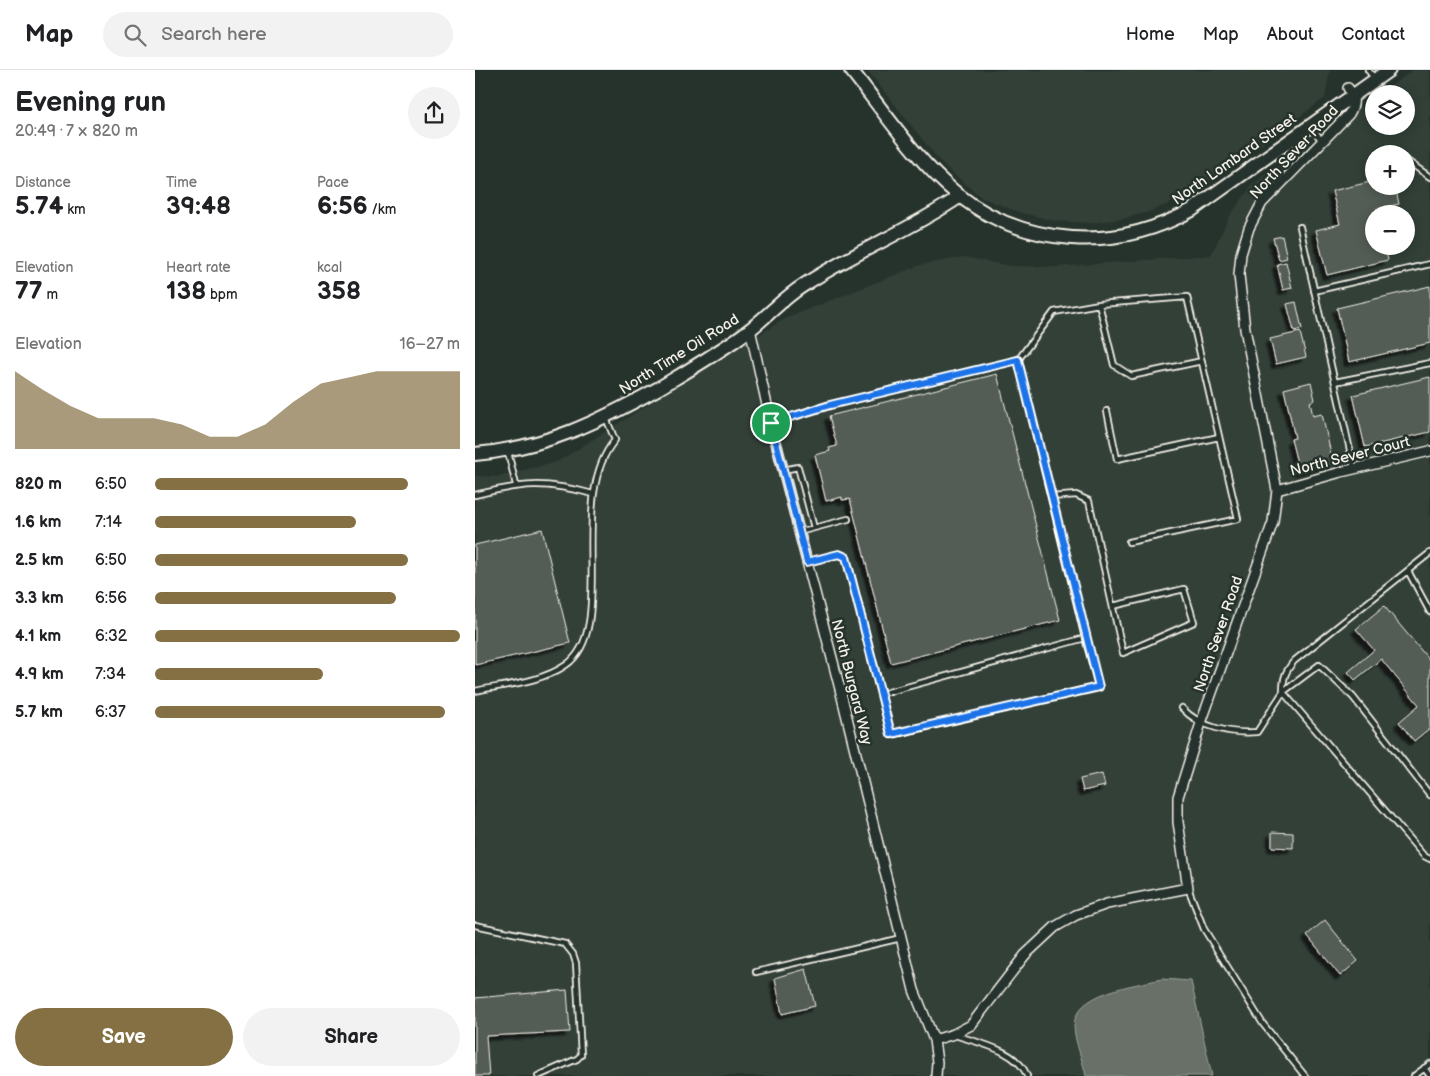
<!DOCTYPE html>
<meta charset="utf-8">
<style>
:root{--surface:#fff;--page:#f2f2f2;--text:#202124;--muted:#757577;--line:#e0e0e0;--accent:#847042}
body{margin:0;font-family:"Balsamiq Sans",sans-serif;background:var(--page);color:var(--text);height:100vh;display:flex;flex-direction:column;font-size:19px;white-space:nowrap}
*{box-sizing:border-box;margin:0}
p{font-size:16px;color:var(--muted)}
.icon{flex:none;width:28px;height:28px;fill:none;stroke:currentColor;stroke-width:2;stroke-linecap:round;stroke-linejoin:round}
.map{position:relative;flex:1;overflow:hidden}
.side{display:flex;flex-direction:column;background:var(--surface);width:475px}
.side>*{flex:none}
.fabs{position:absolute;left:890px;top:15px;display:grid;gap:10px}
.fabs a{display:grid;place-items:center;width:50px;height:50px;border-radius:50%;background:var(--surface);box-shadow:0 2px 12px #0003;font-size:25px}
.pin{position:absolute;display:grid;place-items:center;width:42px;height:42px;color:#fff;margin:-21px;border:2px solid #fff;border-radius:50%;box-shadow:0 1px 5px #0007}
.round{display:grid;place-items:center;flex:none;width:52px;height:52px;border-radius:26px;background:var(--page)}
.headline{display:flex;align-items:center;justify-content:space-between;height:85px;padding:0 15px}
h1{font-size:28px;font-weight:600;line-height:38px}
.figures{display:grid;grid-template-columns:repeat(3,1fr);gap:8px;height:85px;padding:5px 15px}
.figures div{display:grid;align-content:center}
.figures b{font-size:25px;font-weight:600}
.figures small{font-size:14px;font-weight:400}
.figures p{font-size:14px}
.chart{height:140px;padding:10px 15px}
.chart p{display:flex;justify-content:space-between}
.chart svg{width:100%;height:90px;margin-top:5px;fill:var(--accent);opacity:.7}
.cta{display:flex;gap:10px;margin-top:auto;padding:10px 15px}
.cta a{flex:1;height:58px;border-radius:30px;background:var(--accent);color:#fff;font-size:20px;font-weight:600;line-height:58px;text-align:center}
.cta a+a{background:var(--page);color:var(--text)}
ul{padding:0 15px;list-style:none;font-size:16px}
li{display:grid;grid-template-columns:80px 60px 1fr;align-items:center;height:38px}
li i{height:12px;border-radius:6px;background:var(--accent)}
header{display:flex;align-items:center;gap:30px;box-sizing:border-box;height:70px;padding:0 25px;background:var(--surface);border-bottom:1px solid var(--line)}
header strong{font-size:24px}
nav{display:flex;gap:28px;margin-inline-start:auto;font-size:18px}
.search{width:350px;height:45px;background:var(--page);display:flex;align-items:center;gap:12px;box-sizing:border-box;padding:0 18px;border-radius:28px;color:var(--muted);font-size:19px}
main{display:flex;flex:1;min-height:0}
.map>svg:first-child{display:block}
.built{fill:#333f39;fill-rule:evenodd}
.water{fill:#676f68;stroke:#9fa39b}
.building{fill:#525c55;stroke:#f4f1e8;filter:url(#shadow)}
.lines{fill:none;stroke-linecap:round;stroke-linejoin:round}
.lane-casing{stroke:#f4f1e8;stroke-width:8}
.street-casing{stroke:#f4f1e8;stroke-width:12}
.secondary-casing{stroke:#f4f1e8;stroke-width:16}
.lane{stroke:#26332d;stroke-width:4.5}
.street{stroke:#26332d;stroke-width:9}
.secondary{stroke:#26332d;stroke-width:12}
.route-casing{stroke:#fff;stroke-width:10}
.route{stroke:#1a73e8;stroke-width:6}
.labels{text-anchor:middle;stroke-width:5;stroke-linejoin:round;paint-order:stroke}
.street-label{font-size:15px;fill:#f4f1e8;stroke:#26332d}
</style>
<header>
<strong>Map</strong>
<div class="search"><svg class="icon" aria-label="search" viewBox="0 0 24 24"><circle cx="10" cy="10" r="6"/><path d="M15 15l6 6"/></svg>Search here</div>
<nav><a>Home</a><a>Map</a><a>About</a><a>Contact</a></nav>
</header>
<main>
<section class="side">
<div class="headline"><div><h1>Evening run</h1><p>20:49 · 7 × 820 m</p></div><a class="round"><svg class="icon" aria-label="share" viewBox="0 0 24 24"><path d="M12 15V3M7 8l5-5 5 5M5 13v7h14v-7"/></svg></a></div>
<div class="figures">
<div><p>Distance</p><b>5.74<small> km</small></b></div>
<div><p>Time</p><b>39:48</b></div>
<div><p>Pace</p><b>6:56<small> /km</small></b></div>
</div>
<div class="figures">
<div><p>Elevation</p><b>77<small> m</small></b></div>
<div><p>Heart rate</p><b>138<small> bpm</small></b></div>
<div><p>kcal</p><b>358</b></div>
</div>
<div class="chart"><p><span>Elevation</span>16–27 m</p>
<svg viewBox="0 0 160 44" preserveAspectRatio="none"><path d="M0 44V6L10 15L20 23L30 29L40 29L50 29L60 32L70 38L80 38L90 32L100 21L110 12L120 9L130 6L140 6L150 6L160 6V44z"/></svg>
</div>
<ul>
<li><b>820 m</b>6:50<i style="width:83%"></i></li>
<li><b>1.6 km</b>7:14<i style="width:66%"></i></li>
<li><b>2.5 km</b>6:50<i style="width:83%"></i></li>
<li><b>3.3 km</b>6:56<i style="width:79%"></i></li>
<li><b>4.1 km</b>6:32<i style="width:100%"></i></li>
<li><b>4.9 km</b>7:34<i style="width:55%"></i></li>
<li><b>5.7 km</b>6:37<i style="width:95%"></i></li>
</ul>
<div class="cta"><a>Save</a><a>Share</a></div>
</section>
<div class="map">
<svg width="955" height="1006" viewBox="0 0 955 1006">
<defs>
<filter id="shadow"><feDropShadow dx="-4.5" dy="4.5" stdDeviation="1" flood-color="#0009"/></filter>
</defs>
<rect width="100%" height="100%" fill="#26332d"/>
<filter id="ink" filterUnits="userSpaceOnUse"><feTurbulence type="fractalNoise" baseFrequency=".02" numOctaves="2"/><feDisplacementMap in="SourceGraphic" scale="10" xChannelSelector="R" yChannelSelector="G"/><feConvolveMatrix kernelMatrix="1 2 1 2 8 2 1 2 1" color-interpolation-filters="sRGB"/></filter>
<g filter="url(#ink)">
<path class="built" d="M392 0H855L850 28 736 111 705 129 674 142 646 149 615 153 580 151 547 143 507 128 467 94Z
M938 0H955V1006H737L716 912 599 956 611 1006H0V406L20 407 82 392 311 248 445 195 489 187 535 196 580 197 736 185 754 147 778 114 899 28V56H931V24H905ZM899 84H931V116H899ZM899 144H931V176H899Z"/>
<path class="water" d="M687 909 716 911 737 1006H611C608 991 600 973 599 957 598 922 661 915 687 909Z"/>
<path class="building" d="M899 111V116H920L924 134 901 139 903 144H899V176H910L913 190 852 205 841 160 865 154 857 121Z
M807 166 812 188 804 190 798 168Z
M811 192 817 218 808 220 802 194Z
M955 216V273L874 292 862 238Z
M821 232 827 259 819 261 812 234Z
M825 262 831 287 801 294 795 269Z
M522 304 585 550 416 593 375 429 367 430V427L351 431 340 385 355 381 354 378 362 376 354 346Z
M955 307V362L890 377 878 325Z
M836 312 840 330 835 332 838 346 847 344 858 393 824 401 816 369 820 368 809 319Z
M67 459 95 573 0 595V475Z
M909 536 955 591V658L939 671 924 652 944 635 906 589 880 610 873 602 899 580 881 559Z
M627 704 630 716 608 721 605 709Z
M797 762 818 763V778L797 777Z
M850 850 883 891 865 906 832 865Z
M331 899 340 936 307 944 300 908Z
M92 920 95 962 11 966 14 1006H0V928Z"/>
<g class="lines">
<defs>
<path id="lane" d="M893 0 900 9
M837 56 847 72
M931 90 955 107
M825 157 879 398
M839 221 955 194
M624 234 639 295 656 306 727 291
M860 312 955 293
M632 341 642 389 744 367
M296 353 355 335 543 290 579 242 624 234 712 227 763 449 654 472
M33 382 41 415
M308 400 323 397 339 458
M0 425C49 413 69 411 118 424
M576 427 601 425 614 431 648 583 719 552 709 519 638 536
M324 462 373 449
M955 483 819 591C810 602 808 608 808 622L949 786 955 789
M333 492 364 484 371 487 406 624 610 568 543 290
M933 501 955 542
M0 621C29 615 67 612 91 595 144 558 90 429 140 370L131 348
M406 624 416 665 624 617 610 568
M707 638C725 658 757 664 782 662L808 622 844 595 878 627 955 725
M713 818 729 859 788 954 830 1006
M0 855 90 874 98 884 101 893 106 985 102 989 63 1006
M281 902 426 868
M480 965C503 973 543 980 552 1006
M949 998 955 1006
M939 1006 955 994"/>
<path id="street" d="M275 259 296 353 365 619 439 920 459 970
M802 420 866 402 955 381
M461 1006 462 992 459 970 479 964 496 955 550 885 580 857 601 845 632 834 713 818 703 752V727L726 653 798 452 802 420 770 259 764 205 766 184 774 158 787 133 874 44C880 34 880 27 873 18"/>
<path id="secondary" d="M376 0C440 81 483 160 597 168 640 171 679 161 717 140L914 0
M0 384C71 378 123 352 184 318 214 300 245 282 273 261 293 246 308 228 329 215 379 182 434 161 484 127"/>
</defs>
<use href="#lane" class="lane-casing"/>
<use href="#street" class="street-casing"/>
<use href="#secondary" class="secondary-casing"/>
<use href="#lane" class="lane"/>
<use href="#street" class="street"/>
<use href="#secondary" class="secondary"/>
</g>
</g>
<g class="lines" filter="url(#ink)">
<defs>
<path id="route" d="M543 290 624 617 416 664 371 487 364 484 332 492 296 353 355 335Z"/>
</defs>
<use href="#route" class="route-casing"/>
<use href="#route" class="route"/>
</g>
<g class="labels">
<g class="street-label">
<text transform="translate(819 82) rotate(-47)" y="5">North Sever Road</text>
<text transform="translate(759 89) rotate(-35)" y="5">North Lombard Street</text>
<text transform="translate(204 284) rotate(-32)" y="5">North Time Oil Road</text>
<text transform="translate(875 386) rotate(-14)" y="5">North Sever Court</text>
<text transform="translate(743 564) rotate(-71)" y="5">North Sever Road</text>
<text transform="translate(377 612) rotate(76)" y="5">North Burgard Way</text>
</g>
</g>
</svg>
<div class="fabs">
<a><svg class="icon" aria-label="layers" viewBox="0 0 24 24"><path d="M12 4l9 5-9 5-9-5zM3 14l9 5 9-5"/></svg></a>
<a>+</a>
<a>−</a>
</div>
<div class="pin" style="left:296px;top:353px;background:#1e9e55"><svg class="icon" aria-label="arrive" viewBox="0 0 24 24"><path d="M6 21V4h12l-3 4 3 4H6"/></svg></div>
</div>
</main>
